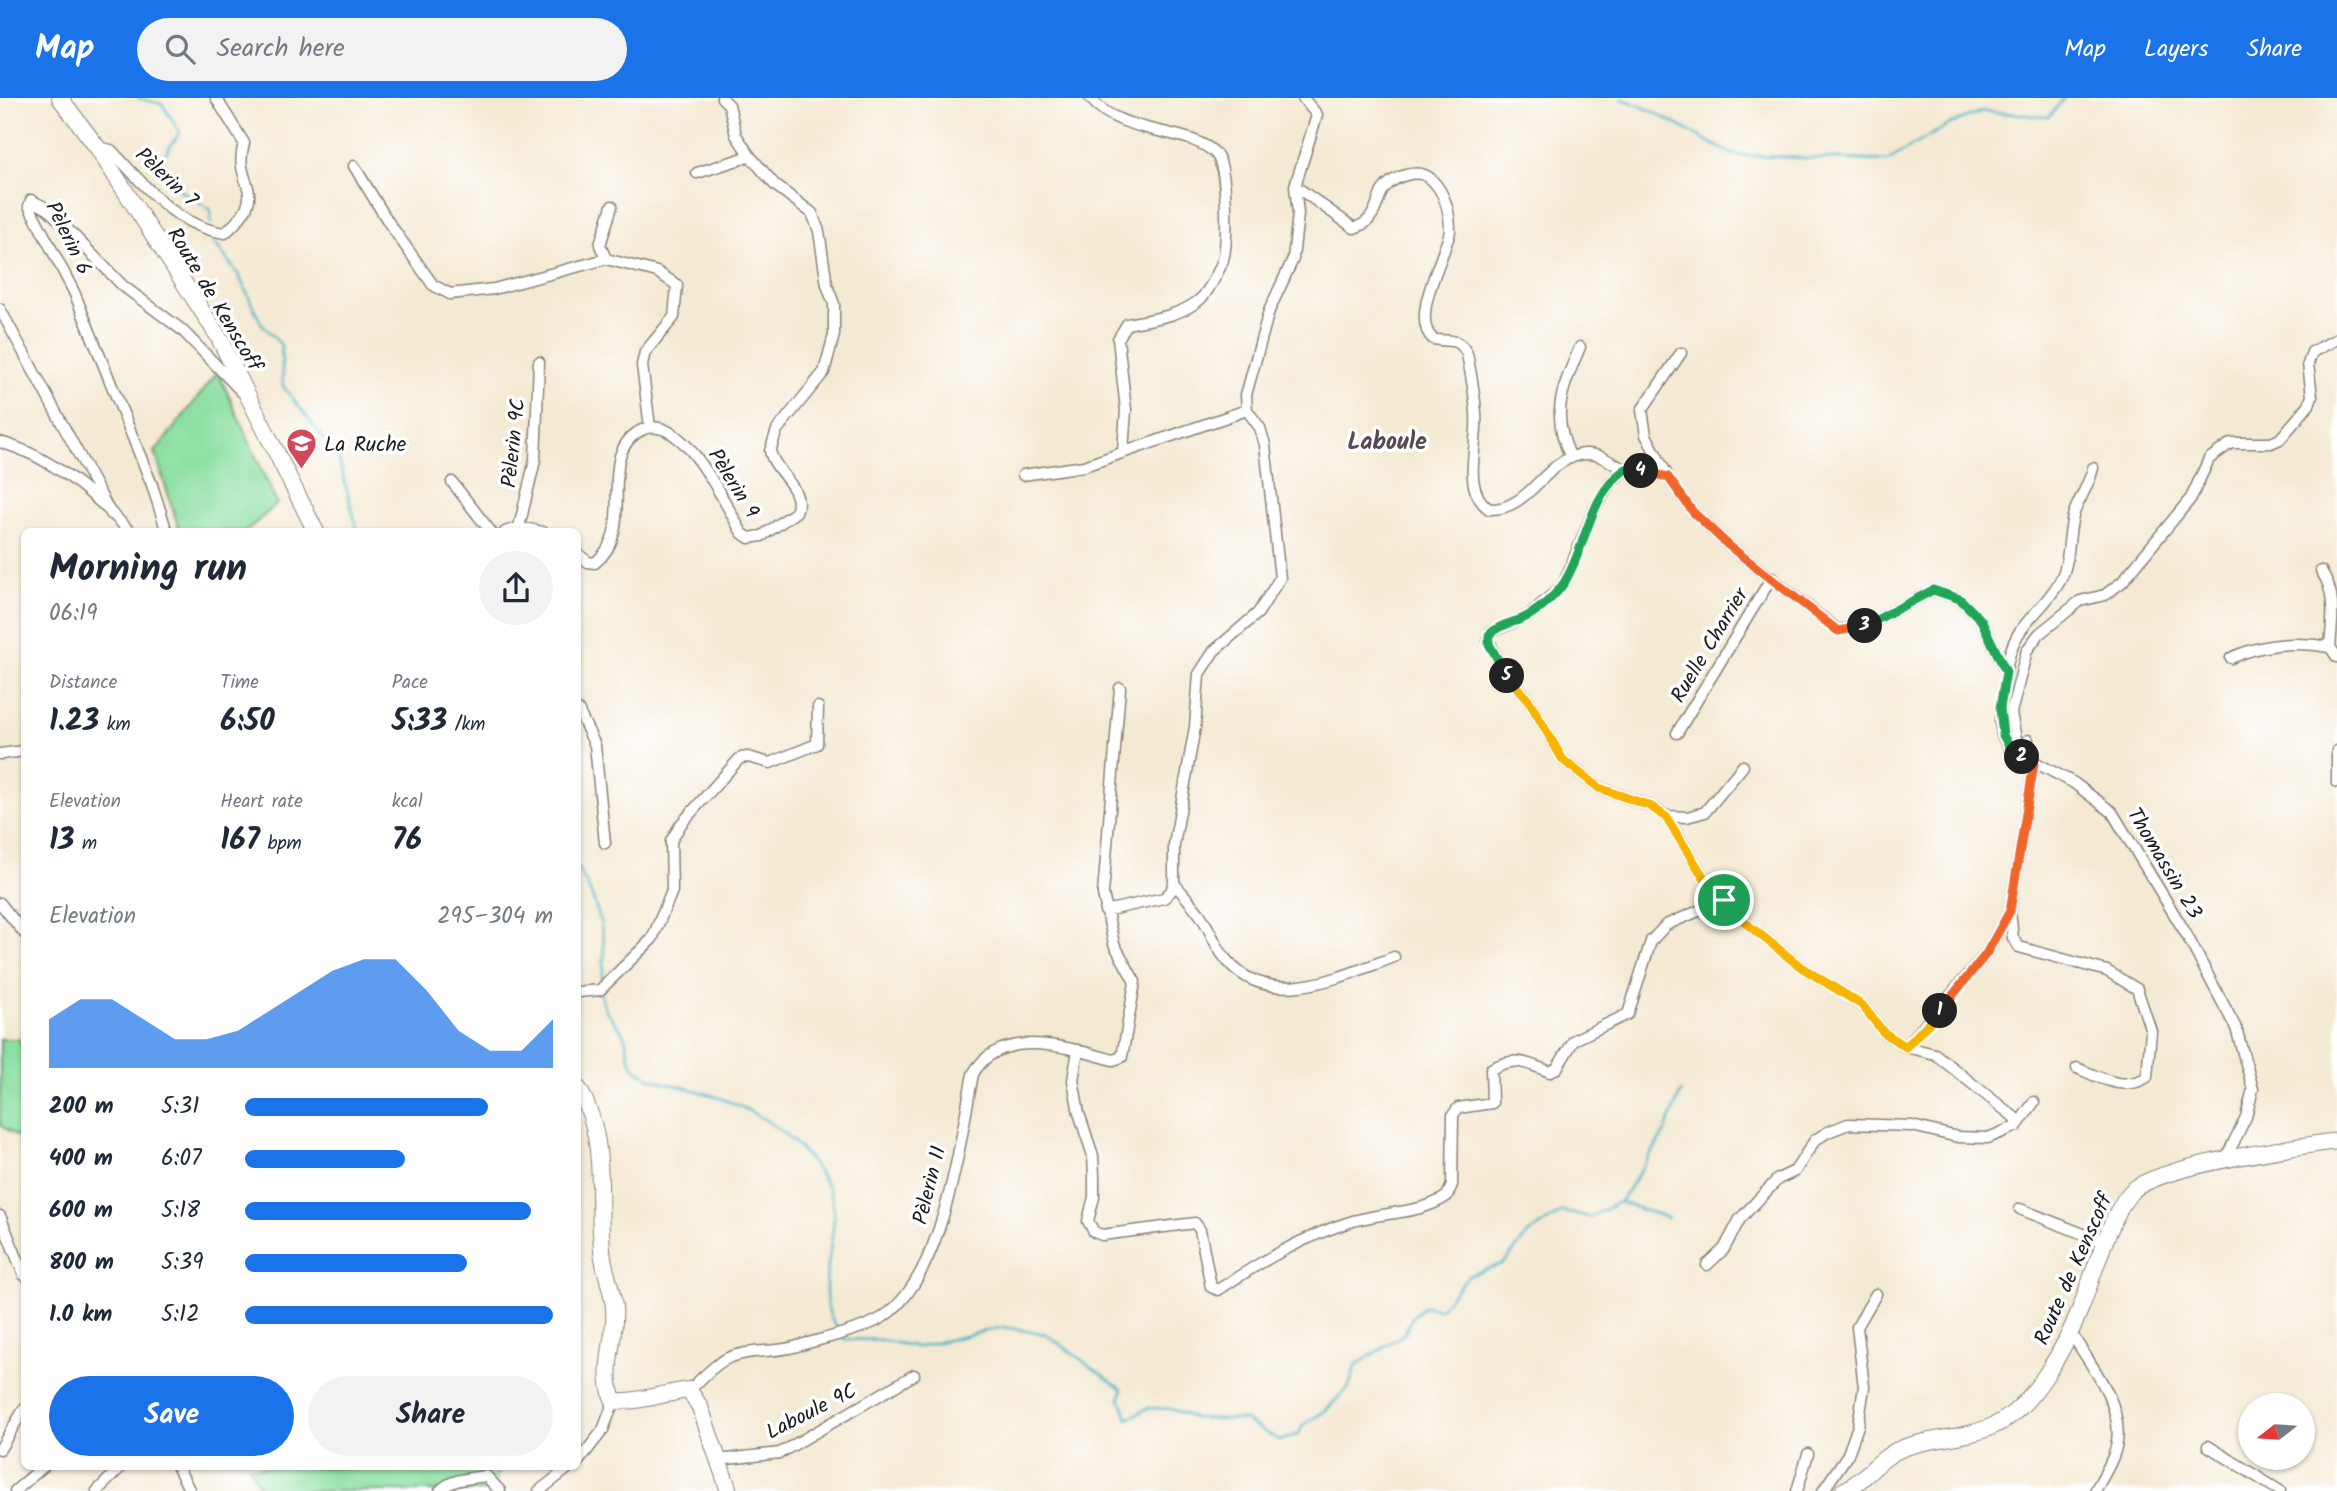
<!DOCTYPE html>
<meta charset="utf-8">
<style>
:root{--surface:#fff;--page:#f2f2f3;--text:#1f2937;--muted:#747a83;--accent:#1a73e8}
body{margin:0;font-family:Kalam,sans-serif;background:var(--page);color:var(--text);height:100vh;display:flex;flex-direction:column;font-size:26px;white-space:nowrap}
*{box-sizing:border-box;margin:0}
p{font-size:23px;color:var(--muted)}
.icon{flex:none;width:38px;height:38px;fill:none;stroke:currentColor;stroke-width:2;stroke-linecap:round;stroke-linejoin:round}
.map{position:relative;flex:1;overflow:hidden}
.sheet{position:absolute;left:21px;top:430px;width:560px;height:942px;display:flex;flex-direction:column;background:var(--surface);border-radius:10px;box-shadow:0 2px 5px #0004}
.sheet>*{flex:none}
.needle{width:46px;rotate:253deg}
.fabs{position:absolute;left:2238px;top:1295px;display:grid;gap:14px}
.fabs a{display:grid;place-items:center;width:77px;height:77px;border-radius:50%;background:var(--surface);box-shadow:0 2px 5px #0004;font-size:35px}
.pin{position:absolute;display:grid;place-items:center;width:60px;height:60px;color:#fff;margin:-30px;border:4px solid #fff;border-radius:50%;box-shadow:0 2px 7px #0007}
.km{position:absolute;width:35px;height:35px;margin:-18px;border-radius:50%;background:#222;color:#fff;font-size:19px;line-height:35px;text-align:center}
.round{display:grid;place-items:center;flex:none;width:74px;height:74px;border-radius:37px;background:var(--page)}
.overview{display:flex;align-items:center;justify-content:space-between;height:119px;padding:0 28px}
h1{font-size:38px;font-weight:600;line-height:52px}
.metrics{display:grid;grid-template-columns:repeat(3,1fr);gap:10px;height:119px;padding:7px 28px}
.metrics div{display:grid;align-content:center}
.metrics b{font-size:30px;font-weight:600}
.metrics small{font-size:19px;font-weight:400}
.metrics p{font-size:19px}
.chart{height:196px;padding:14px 28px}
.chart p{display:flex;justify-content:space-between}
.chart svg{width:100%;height:126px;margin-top:7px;fill:var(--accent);opacity:.7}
.cta{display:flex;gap:14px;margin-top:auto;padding:14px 28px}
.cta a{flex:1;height:80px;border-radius:42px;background:var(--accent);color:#fff;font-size:28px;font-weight:600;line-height:80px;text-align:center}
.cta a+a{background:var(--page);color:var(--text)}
ul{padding:0 28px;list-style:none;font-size:23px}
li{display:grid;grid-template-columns:112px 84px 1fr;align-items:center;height:52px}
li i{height:18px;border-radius:9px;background:var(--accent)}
header{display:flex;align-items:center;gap:42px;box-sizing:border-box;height:98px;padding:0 35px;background:var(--accent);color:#fff}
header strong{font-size:33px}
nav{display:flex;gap:38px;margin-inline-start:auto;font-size:24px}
.search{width:490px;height:63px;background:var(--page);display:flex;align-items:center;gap:18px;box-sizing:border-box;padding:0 24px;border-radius:38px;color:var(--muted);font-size:26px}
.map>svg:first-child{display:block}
.green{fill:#8adfa1;stroke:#537e5e;stroke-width:2}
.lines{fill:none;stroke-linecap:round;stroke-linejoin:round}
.stream{stroke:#48b3c5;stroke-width:2.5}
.minor-casing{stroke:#888278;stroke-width:13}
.secondary-casing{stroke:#888278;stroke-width:18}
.minor{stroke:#fff;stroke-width:10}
.secondary{stroke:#fff;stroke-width:16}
.split-1-casing{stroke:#fff;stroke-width:14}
.split-2-casing{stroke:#fff;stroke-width:14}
.split-3-casing{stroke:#fff;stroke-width:14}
.split-4-casing{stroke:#fff;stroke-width:14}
.split-5-casing{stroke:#fff;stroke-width:14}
.split-6-casing{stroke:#fff;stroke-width:14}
.split-1{stroke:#f5b400;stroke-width:9}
.split-2{stroke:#f0652b;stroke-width:9}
.split-3{stroke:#22a559;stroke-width:9}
.split-4{stroke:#f0652b;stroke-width:9}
.split-5{stroke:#22a559;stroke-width:9}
.split-6{stroke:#f5b400;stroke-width:9}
.labels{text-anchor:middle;stroke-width:7;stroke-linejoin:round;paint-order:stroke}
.street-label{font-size:21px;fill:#1c1c1c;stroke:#fff}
.poi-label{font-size:21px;fill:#1c1c1c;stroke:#fff;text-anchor:start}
.quarter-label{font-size:24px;font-weight:bold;fill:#574853;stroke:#fff}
</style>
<header>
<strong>Map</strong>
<div class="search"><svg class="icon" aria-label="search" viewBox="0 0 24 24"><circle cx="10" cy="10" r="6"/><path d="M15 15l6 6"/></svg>Search here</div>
<nav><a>Map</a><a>Layers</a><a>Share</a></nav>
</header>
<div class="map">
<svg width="2337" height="1393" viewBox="0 0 2337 1393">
<rect width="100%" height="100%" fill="#fff"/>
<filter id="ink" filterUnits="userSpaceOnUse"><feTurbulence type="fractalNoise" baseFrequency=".0143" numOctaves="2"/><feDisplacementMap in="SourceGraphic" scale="14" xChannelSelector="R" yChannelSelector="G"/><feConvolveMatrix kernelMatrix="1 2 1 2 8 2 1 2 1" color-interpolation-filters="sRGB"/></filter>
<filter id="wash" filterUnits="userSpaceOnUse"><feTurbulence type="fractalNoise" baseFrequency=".00686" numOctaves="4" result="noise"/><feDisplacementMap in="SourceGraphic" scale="28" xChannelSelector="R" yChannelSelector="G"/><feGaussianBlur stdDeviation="1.57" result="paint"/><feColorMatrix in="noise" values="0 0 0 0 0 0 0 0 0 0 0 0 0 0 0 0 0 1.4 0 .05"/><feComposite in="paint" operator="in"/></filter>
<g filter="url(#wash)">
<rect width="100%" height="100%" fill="#f4e9d3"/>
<path class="green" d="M218 274 277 406 245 434H180L155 354Z
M0 941H19L24 952V1043L0 1027Z
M249 1369H500L493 1393H262Z"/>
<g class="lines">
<path class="stream" d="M138 0 162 6 180 34 163 59 170 86 211 112V125
M1621 0 1652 13 1733 57 1887 63 1950 26 1982 13 2049 19 2064 0
M211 140 238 176 261 225 281 247 283 288 338 359 358 434
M578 770C599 807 610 843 601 886
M601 896C605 916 610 917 621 932 632 947 622 965 645 977 658 985 677 987 691 991 735 1003 775 1021 805 1056 813 1066 823 1080 829 1092 847 1132 807 1190 838 1232
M1620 1104 1665 1034 1681 994
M842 1238 845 1241 881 1242 917 1249 1003 1229 1046 1236 1122 1291 1120 1300 1128 1321 1148 1310 1171 1311 1194 1320 1245 1322 1280 1343 1299 1336 1303 1327 1325 1313 1349 1289 1355 1268 1404 1236 1413 1218 1425 1208 1440 1211 1468 1178 1504 1165 1528 1136 1562 1114 1591 1119 1619 1104 1668 1120"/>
</g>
</g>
<g filter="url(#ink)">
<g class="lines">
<defs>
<path id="minor" d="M1090 0C1122 39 1189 28 1216 56 1228 70 1228 144 1223 162 1219 173 1207 197 1198 203 1178 219 1151 221 1127 226L1118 241 1126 312 1123 353
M97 49 111 52C145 87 174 128 225 135 274 92 231 88 244 45L216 0
M354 68 389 125 433 187 450 196 494 191 606 161
M697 75 750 58
M1295 88 1354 130C1361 128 1368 124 1372 117 1377 110 1378 100 1383 92 1393 78 1419 69 1432 82 1445 95 1450 115 1450 133 1445 159 1409 220 1433 241 1449 245 1459 238 1467 256 1471 276 1475 296 1476 316 1479 347 1460 390 1489 411 1531 413 1545 359 1585 356 1602 355 1611 366 1625 371 1638 375 1654 376 1668 379
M612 108 600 147 606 161 657 174 677 187 674 219 645 254 642 267 650 329
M0 211 111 416
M1681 255 1642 312 1646 337 1668 379 1693 414 1728 447 1838 532 1863 529 1933 492 1960 501 1981 522 2006 574 2000 622 2002 637 2010 651 2074 685 2112 714 2185 834 2236 930 2253 991 2246 1019 2225 1062
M0 344C52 359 94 395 130 434
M1571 360C1550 316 1562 292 1580 249
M1626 371 1611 384 1595 410 1563 487 1528 518 1491 534 1488 541 1502 570 1529 603 1563 662 1599 690 1650 708 1666 718 1687 719 1705 714 1743 668
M1023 377 1084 368 1247 312
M452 384 491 434
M519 429 535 362 539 264
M167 434 152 387 74 194 29 108 31 102 48 111 123 188 182 232 242 294
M505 434 519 429 543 434
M578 456 588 464 595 465C629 437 610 394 620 358 624 346 632 336 644 331 685 316 726 408 742 435L749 440 762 438 796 414C806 391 774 374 770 353L777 332 824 274 834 237V206L827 187 819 133 812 115 775 87 750 58 736 37 729 7 722 0
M2321 473C2337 494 2332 524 2330 549
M2231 560C2263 545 2296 543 2330 549L2337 559
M2006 574C2013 523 2038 521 2060 483 2071 463 2067 436 2074 415 2080 399 2089 387 2093 370
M578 612 595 647 605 745
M1677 635 1772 479
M2337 653V684
M0 656 24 653
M2019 657 2011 615 2027 552 2039 536 2080 503 2105 497 2122 484 2191 400 2209 361 2231 345H2271L2280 341 2309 307 2312 298 2308 266 2312 254 2337 241
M2019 657 2028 642
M1666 718 1704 780 1748 827 1801 869 1862 907 1883 934 1906 949 1986 856 2010 813 2034 666
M1174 785C1183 796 1193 807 1201 818 1209 830 1214 844 1222 856 1264 916 1340 879 1394 859
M0 805 24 835
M1105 813 1164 800 1171 793 1174 785V747L1195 629 1199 576 1214 553 1258 515 1280 480 1265 347 1260 330 1247 312 1246 297 1269 213 1293 161 1298 116 1295 88 1317 17 1303 0
M2010 813 2013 840 2019 849 2107 873 2137 891 2151 933 2147 979C2124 994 2101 980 2077 970
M578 894 600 892 652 841 672 793 671 743 681 726 740 660 748 659 770 665 817 646 818 609
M1906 949 1935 956 2014 1019 2017 1028
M1078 952 1073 982 1079 1015 1093 1058 1094 1078V1099L1088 1123 1094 1134 1102 1137 1195 1125 1200 1132 1211 1189 1218 1192C1260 1164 1304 1138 1353 1123 1382 1114 1422 1116 1447 1098L1452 1087 1453 1017 1458 1010 1492 1005 1491 971C1516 958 1525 964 1550 974L1557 970 1574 942 1628 916 1651 843 1666 827 1724 802
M2020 1111 2106 1145
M0 1118 24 1177
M1707 1167 1724 1151 1740 1121 1778 1081 1795 1073 1815 1042 1828 1034 1848 1026 1912 1028 1958 1039 1988 1040 2017 1028 2034 1004
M2071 1235C2089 1265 2123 1305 2117 1343 2115 1361 2103 1378 2095 1393
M689 1292C701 1282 712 1268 726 1261 747 1251 772 1255 794 1249 820 1241 852 1235 876 1223 943 1190 960 1042 973 976 1000 927 1071 950 1113 962L1122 959 1135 884 1114 846 1103 796 1120 590
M2208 1348 2280 1393
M0 1351 24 1311
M718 1362 780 1355 914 1277
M578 1364 603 1332 614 1303
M177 1368 190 1393
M15 1393 44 1368
M97 1393 122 1368
M440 1393C450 1381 471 1380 486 1378L500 1393
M539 1393 571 1368
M1797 1393 1808 1356
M1823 1393 1848 1356 1858 1328 1864 1289 1857 1229 1876 1196"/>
<path id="secondary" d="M60 0 97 49 218 238 316 434
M578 990C608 1038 597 1096 602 1151 603 1171 612 1189 614 1209 617 1240 600 1274 614 1303 637 1305 664 1295 689 1292L700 1309 729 1393
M1843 1393C1865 1384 1878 1359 1903 1350 1932 1339 1966 1341 1995 1327 2033 1310 2067 1246 2081 1209 2093 1179 2111 1114 2132 1093 2160 1067 2295 1049 2337 1043"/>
</defs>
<use href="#minor" class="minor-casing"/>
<use href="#secondary" class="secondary-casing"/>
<use href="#minor" class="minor"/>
<use href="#secondary" class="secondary"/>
</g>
</g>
<g class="lines" filter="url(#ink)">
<defs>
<path id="split-1" d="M1724 802 1748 827 1801 869 1862 907 1883 934 1906 949 1940 913"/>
<path id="split-2" d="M1940 913 1986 856 2010 813 2034 666 2022 659"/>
<path id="split-3" d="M1865 528 1933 492 1960 501 1981 522 2006 574 2000 610 2003 637 2010 650 2022 659"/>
<path id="split-4" d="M1641 373 1668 379 1693 414 1728 447 1838 533 1865 528"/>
<path id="split-5" d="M1507 578 1489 546V537C1499 526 1515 525 1528 518 1540 511 1556 497 1564 485 1587 449 1588 397 1626 371L1641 373"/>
<path id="split-6" d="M1507 578 1529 603 1563 662 1599 690 1650 708 1666 719 1704 780 1724 802"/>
</defs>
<use href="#split-1" class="split-1-casing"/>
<use href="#split-2" class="split-2-casing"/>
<use href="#split-3" class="split-3-casing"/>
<use href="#split-4" class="split-4-casing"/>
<use href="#split-5" class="split-5-casing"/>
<use href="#split-6" class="split-6-casing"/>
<use href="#split-1" class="split-1"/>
<use href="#split-2" class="split-2"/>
<use href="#split-3" class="split-3"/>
<use href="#split-4" class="split-4"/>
<use href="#split-5" class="split-5"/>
<use href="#split-6" class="split-6"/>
</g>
<defs>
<symbol id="school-pin" viewBox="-11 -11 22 30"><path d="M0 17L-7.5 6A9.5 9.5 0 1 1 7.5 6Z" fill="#d1495b" stroke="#fff"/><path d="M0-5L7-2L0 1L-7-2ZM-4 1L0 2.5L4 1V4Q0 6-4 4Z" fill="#fff"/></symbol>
</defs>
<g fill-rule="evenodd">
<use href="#school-pin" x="284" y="328" width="35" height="47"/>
</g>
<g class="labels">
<g class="street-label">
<text transform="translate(167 79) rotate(43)" y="7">Pèlerin 7</text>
<text transform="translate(69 140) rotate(64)" y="7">Pèlerin 6</text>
<text transform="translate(215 201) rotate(59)" y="7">Route de Kenscoff</text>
<text transform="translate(513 345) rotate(-84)" y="7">Pèlerin 9C</text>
<text transform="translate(734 385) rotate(58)" y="7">Pèlerin 9</text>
<text transform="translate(1709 547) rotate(-59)" y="7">Ruelle Charrier</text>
<text transform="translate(2165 765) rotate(59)" y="7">Thomassin 23</text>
<text transform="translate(929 1087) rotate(-76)" y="7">Pèlerin 11</text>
<text transform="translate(2073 1171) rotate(-66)" y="7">Route de Kenscoff</text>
<text transform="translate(811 1313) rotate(-27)" y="7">Laboule 9C</text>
</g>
<g class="poi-label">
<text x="324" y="353">La Ruche</text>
</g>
<g class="quarter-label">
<text x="1387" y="351">Laboule</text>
</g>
</g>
</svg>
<div class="fabs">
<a><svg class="needle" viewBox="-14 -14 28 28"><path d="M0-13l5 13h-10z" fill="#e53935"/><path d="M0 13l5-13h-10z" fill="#747a83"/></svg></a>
</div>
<div class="pin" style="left:1724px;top:802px;background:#1e9e55"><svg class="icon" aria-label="arrive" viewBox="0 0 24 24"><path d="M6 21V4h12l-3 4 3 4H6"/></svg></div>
<b class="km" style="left:1940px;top:913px">1</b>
<b class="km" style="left:2022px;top:659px">2</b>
<b class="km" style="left:1865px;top:528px">3</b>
<b class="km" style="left:1641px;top:373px">4</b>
<b class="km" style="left:1507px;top:578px">5</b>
<section class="sheet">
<div class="overview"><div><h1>Morning run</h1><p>06:19</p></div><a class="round"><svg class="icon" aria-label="share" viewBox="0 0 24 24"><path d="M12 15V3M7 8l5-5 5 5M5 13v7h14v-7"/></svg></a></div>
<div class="metrics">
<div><p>Distance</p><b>1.23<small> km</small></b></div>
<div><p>Time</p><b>6:50</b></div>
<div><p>Pace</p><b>5:33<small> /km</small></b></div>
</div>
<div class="metrics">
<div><p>Elevation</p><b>13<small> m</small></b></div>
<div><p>Heart rate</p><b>167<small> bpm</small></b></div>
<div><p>kcal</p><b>76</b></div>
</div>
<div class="chart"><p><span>Elevation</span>295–304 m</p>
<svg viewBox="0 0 160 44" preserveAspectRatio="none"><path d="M0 44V27L10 20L20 20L30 27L40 34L50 34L60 31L70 24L80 17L90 10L100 6L110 6L120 17L130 31L140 38L150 38L160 27V44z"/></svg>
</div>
<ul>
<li><b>200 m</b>5:31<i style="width:79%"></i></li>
<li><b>400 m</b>6:07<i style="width:52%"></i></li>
<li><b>600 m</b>5:18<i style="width:93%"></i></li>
<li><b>800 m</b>5:39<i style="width:72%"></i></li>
<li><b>1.0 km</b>5:12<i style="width:100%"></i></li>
</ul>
<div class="cta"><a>Save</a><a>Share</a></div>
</section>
</div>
